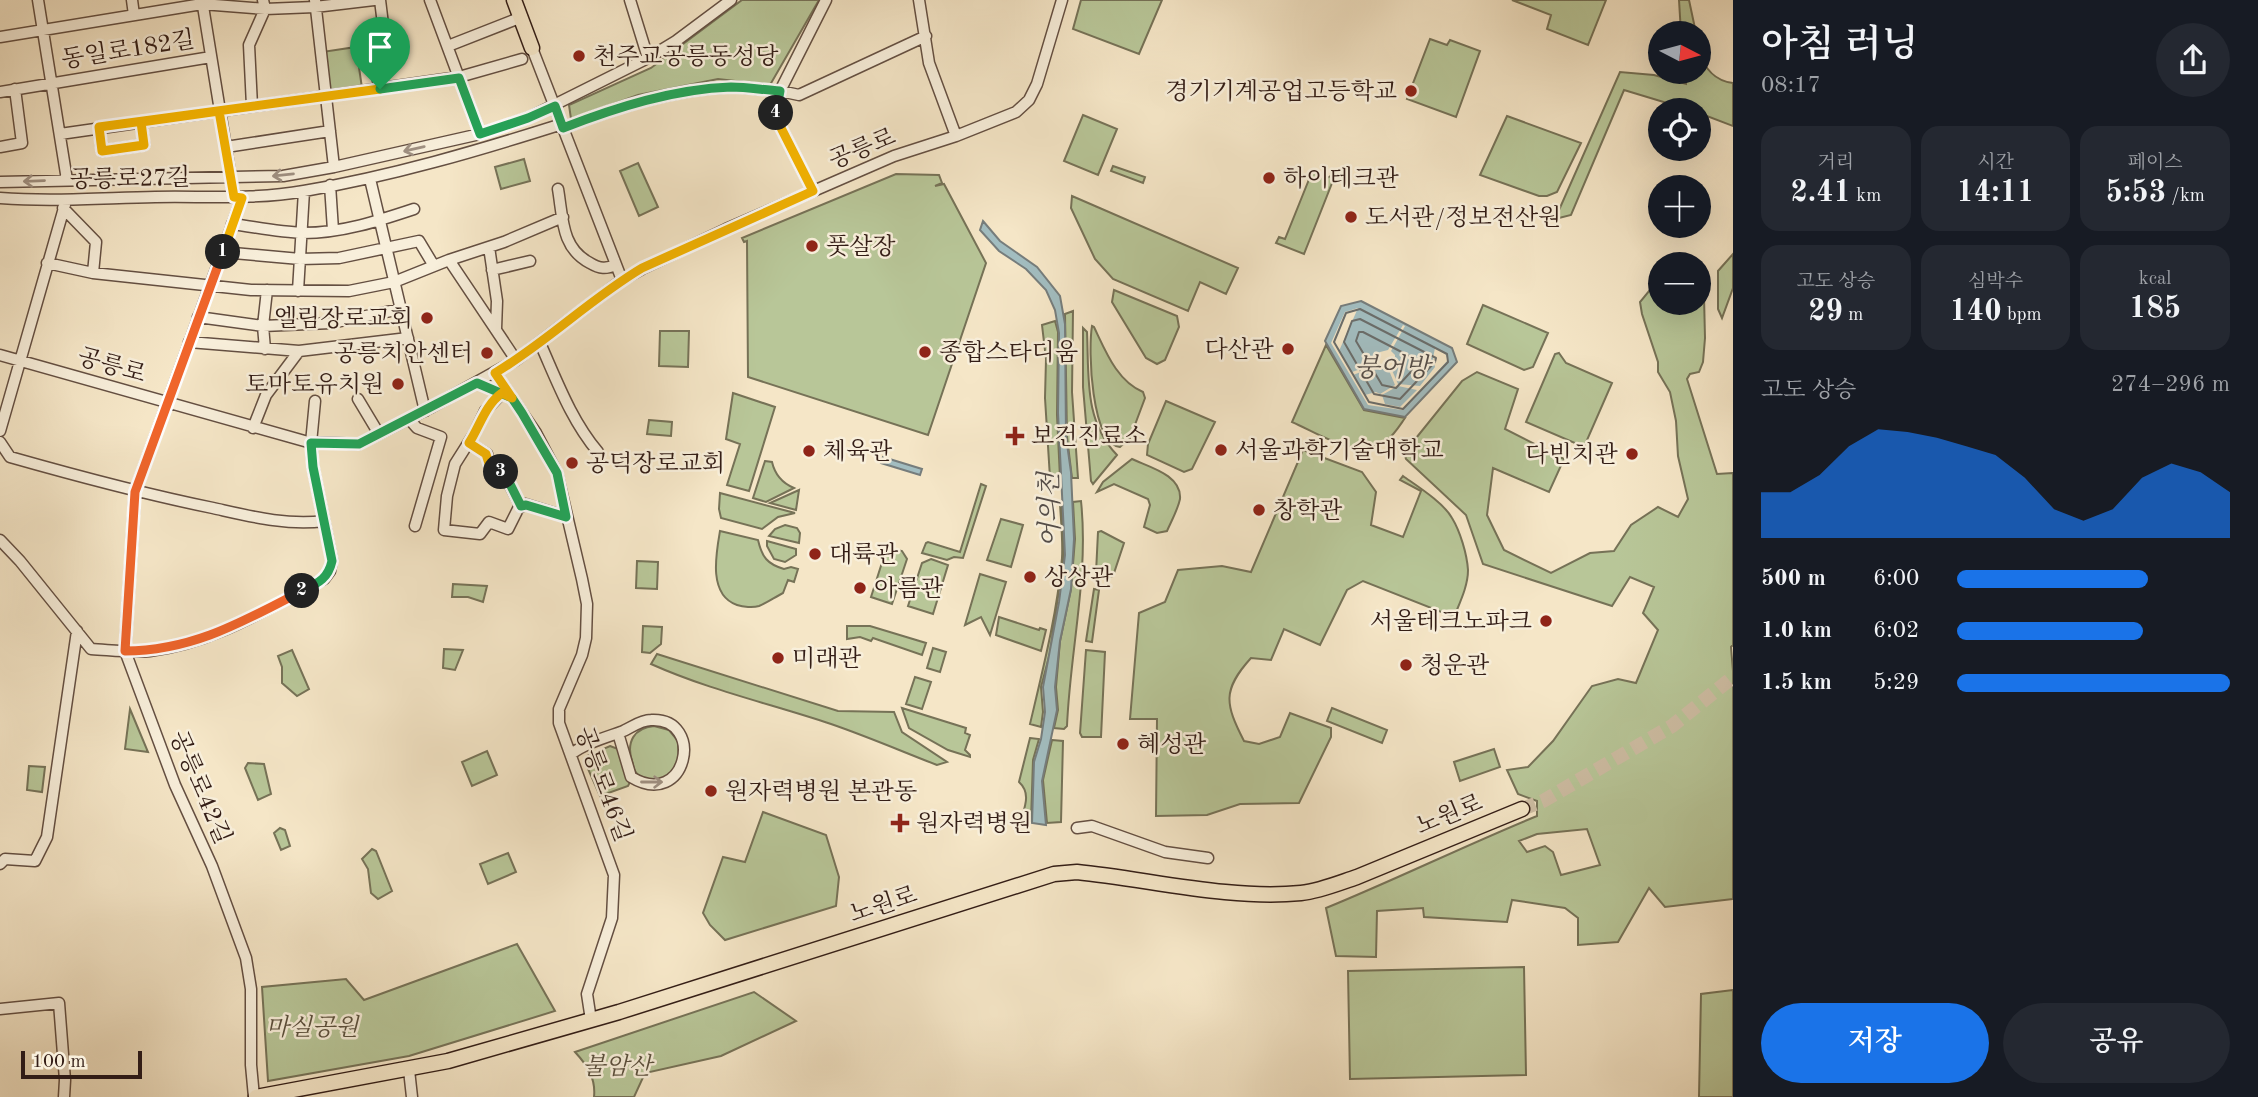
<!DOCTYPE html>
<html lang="ko">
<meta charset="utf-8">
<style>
:root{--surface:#171b24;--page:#242831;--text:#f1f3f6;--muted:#9ea1a6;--accent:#1a73e8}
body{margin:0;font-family:"Old Standard TT","Noto Serif KR",serif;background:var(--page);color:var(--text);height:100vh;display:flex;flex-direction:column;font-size:26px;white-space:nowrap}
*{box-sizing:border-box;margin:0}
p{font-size:23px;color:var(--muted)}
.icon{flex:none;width:38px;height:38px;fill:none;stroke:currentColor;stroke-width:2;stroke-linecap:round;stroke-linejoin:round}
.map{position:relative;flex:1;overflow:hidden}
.side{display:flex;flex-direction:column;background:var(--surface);width:525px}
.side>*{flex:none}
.needle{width:46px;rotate:96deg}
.fabs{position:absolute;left:1648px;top:21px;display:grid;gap:14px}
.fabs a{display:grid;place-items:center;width:63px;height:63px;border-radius:50%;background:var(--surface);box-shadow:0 7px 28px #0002;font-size:35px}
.scale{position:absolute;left:21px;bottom:18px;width:121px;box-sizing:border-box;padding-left:7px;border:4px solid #331d16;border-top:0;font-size:19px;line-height:24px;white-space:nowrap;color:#331d16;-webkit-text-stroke:5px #f8efdb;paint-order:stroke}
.pin{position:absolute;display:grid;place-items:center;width:60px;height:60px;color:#fff;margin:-72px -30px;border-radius:50% 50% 50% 0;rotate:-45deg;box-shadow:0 0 7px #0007}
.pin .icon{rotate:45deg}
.km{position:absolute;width:35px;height:35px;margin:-18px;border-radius:50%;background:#222;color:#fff;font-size:19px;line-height:35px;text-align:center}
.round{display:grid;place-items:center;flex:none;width:74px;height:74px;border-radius:37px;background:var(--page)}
.overview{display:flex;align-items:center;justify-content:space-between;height:119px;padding:0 28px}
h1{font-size:38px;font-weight:600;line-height:52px}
.stats{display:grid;grid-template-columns:repeat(3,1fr);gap:10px;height:119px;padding:7px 28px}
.stats div{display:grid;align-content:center;border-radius:18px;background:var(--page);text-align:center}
.stats b{font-size:30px;font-weight:600}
.stats small{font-size:19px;font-weight:400}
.stats p{font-size:19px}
.chart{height:196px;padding:14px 28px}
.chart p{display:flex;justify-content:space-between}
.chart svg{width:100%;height:126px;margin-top:7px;fill:var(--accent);opacity:.7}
.button{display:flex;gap:14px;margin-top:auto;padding:14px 28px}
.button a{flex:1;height:80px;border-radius:42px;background:var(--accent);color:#fff;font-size:28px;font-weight:600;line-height:80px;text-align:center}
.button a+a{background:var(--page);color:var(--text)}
ul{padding:0 28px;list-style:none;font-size:23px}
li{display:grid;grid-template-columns:112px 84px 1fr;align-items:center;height:52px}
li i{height:18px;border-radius:9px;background:var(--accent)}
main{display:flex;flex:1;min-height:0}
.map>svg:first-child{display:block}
.green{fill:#b8c698;stroke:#767257;stroke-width:2;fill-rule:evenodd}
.water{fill:#a2bdc0;stroke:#767d7c;stroke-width:2}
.pier{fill:#f5e6c7;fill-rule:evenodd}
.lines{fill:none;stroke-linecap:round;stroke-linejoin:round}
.shore{stroke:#6a6d6b;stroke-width:2}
.major-tunnel{stroke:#cebea4;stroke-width:14;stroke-dasharray:14 7;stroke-linecap:butt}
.minor-casing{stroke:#644f42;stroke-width:13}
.major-casing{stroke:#331d16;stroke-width:17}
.minor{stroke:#f8efdb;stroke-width:10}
.major{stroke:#f5e6c7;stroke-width:14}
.oneway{stroke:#9f9082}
.split-1-casing{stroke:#fff;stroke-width:14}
.split-2-casing{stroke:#fff;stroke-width:14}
.split-3-casing{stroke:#fff;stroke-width:14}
.split-4-casing{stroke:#fff;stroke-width:14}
.split-5-casing{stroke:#fff;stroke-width:14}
.split-1{stroke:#f5b400;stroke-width:9}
.split-2{stroke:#f0652b;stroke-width:9}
.split-3{stroke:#22a559;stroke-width:9}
.split-4{stroke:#f5b400;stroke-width:9}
.split-5{stroke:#22a559;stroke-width:9}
.poi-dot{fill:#8f2418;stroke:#f8efdb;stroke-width:2.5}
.labels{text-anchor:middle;stroke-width:5;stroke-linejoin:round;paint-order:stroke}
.street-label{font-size:24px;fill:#331d16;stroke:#f8efdb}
.poi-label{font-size:24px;fill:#331d16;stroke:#f8efdb;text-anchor:start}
.park-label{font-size:24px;font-style:italic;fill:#5b503d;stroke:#f8efdb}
.water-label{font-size:26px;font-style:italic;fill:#544d49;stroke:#f8efdb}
</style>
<main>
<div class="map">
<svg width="1733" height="1097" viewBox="0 0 1733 1097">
<rect width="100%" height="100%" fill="#f5e6c7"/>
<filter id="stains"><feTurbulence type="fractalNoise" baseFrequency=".00286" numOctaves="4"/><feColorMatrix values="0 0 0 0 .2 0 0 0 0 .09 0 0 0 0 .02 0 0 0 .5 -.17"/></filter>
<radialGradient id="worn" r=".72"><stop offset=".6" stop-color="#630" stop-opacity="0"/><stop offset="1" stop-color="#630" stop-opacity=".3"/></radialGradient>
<path class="green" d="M742 0H819L770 85 718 79 638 95 571 119 569 105 651 68Z
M1081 0H1162L1139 54 1073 29Z
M1512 0H1606L1588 45 1547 29 1551 15Z
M1679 0H1689L1696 33H1681Z
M1430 39 1447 45 1450 40 1480 51 1456 117 1407 99Z
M356 47 362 88 328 93 322 52Z
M1699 51C1704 68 1715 81 1733 83V126L1699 113V110H1690L1624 90 1571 215 1555 219 1620 72 1654 75 1686 84 1685 72H1699Z
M1083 115 1117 129 1098 175 1064 161Z
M1507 116 1581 143 1557 192 1547 196H1539L1480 175Z
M524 159 530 181 501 189 495 167Z
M638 163 658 207 639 216 620 171Z
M1113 166 1145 177 1143 183 1111 171Z
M1312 172 1327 178 1336 173 1304 254 1276 243 1279 237 1285 239Z
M896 174 939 175 942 183 935 186 944 184 986 263 928 435 748 377 747 241 744 242 742 238Z
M1072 196 1238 268 1226 294 1200 282 1188 311 1113 279 1095 259 1071 208Z
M1733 254V288L1722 318 1718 309V271Z
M1661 285V303H1699V291L1704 296 1705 338 1703 362 1699 372 1690 374 1687 379 1717 474 1733 473V645L1731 647 1733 671V899L1665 907 1649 888 1618 942 1578 945V918L1565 908 1512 900 1507 922 1424 917 1423 908 1377 911 1376 957 1336 956 1326 908C1397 879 1466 845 1537 816V801L1518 794 1507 770 1528 767 1553 741 1592 686 1618 679 1636 683 1658 630 1643 613 1654 587 1630 577 1612 606 1483 564 1466 515 1406 459 1404 453 1462 381 1477 372 1518 389 1505 429 1564 459 1549 492 1493 468 1487 515 1504 550 1551 573 1590 553 1614 551 1631 525 1658 507 1678 517 1688 499 1678 456 1676 421 1670 392 1658 372V362L1642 314 1640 302 1649 291ZM1587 829 1600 865 1561 875 1553 852 1545 846 1527 852 1519 841 1537 834Z
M1114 290 1177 316 1179 327 1165 360 1157 364 1146 358 1112 302Z
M1483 305 1548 333 1533 367 1524 370 1467 344Z
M1073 311 1072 392 1078 478H1072L1067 437 1065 314Z
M1055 321 1058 332 1057 415 1060 478H1050L1045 398 1046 359 1042 325Z
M1092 326 1094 327C1106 352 1117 381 1143 392L1145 398 1130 438 1120 447C1091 443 1088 350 1092 326Z
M1083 328 1087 332C1089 377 1084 421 1117 455L1093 484 1091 481 1083 387Z
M660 331H689L688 367 659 366Z
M1326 345 1364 410 1405 418C1400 425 1394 435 1387 440 1359 462 1320 434 1292 422Z
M1559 353 1566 363 1612 383 1584 447 1526 422 1555 354Z
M733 393 775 407 749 491 727 485 740 444 726 439Z
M1166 401 1215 422 1192 469 1184 472 1147 455 1148 444Z
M649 420 672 422 671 436 647 434Z
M1303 450 1362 472 1376 492 1371 525 1403 537 1421 491 1400 480 1403 476C1417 486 1444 503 1452 518 1460 531 1467 554 1468 570 1468 586 1460 602 1454 617L1363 581 1347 590 1320 645 1284 629 1271 660 1251 658C1222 690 1225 704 1244 741L1259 744 1280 737 1290 713 1331 728V737L1299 803 1240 804 1207 815 1156 816 1157 719H1130L1139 613 1165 602 1178 570 1222 566 1251 572Z
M1132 459C1149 467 1182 475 1180 499 1178 509 1171 522 1167 531L1157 533 1144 527 1150 505 1148 499 1114 484 1097 492 1103 482Z
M765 461 772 462C775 475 782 483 794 488L766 502 753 498Z
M981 484 986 486 963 558 954 557 947 560 922 553 926 543 928 542 960 552Z
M799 490 796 510 770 503Z
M720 493 795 513 778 517 762 529 721 518 719 509Z
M1081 501C1089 576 1070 651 1067 726L1064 729 1054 728 1058 710 1056 687 1060 641 1071 589 1075 539 1073 502Z
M1062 503 1064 555 1050 653 1041 687 1043 712 1041 727 1030 724C1043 669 1057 614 1062 558 1063 540 1061 522 1060 504Z
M1001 519 1023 525 1011 567 987 560Z
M785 525 797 528 800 533 799 543 769 536 775 529Z
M720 531 758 540C762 557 767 564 784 569L791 567 798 569 794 582 788 580 783 593C775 597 767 603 759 606 753 608 743 607 737 605 708 595 716 554 720 531Z
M1101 531 1124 543 1113 576 1107 577 1096 573 1098 532Z
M767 541 796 549V555L785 562 774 559 767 546Z
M887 547 902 551 907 559 892 604 871 597Z
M931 559 948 565 933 614 908 606 922 563Z
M637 561 658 562 657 589 636 588Z
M980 574 1006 582 990 635 981 617 965 625Z
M453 584 487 586 483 602 468 597H452Z
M1094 589 1099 590 1092 642 1086 641Z
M999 617 1039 630 1040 628 1046 630 1041 651 996 635Z
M643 626 662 627 661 644 650 653 642 652Z
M847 626H870L926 643 922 655 873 638 871 641 860 637 847 639Z
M933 648 946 652 940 672 927 668Z
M444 649 463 650 455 670 443 668Z
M292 650 309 689 297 696 282 683V667L278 656Z
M1086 650 1105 652 1101 737H1082L1080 733Z
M657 654 838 711 894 712 902 732 947 762 937 765C901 751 866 736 831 724 771 704 709 690 651 664Z
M915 677 931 682 922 709 906 704Z
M902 708 966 728 965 733 970 735 965 750 970 755V757L948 750 909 728Z
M1332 708 1387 730 1382 743 1327 721Z
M130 709 148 752 125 749Z
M654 726 669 730 678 741 679 765 660 782C653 780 639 779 635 771 633 768 633 764 632 761 626 742 634 728 654 726Z
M1030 738 1039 739 1033 760 1031 821 1021 820C1025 806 1031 793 1019 782Z
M1052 740 1063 741 1061 822 1047 823 1043 780Z
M610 746 618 749 630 782 628 786 600 796 585 762 587 756Z
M1494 749 1500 767 1460 781 1454 762Z
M487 751 497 775 472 786 462 762Z
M248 763 264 764 271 794 258 800 245 768Z
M29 766 45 767 42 792 27 790Z
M763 812 826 835 839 877 836 906 725 940 710 925 703 913 723 857 745 862Z
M280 828 285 830 290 846 281 850 274 833Z
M372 849 376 851 392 891 378 899 371 893 368 869 362 859Z
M508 853 516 872 488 884 480 864Z
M517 944 555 1011 409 1056 268 1081 262 987 346 979 364 1000Z
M1524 967 1526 1075 1350 1079 1348 971Z
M1733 990V1097H1699L1701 994Z
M754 992 796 1021 721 1056 645 1073 634 1097H594C596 1078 587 1065 575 1052Z"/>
<path class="water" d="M983 221 1000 241 1037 267 1060 296 1065 324 1066 437 1071 472 1074 539 1071 589 1060 641 1055 687 1057 710 1042 781 1046 825 1032 823 1034 762 1041 739 1045 712 1043 687 1059 602 1065 555 1058 413 1059 333 1055 310 1046 290 1026 269 999 251 980 230Z
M1361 301 1452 348 1457 362 1405 417 1364 409 1325 341 1341 306Z
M883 457 922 469 920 475 881 463Z"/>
<path class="pier" d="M1358 308 1339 351 1352 372 1378 363 1380 352 1388 350 1403 325 1405 326 1391 351 1395 355V363L1391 368 1398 384 1420 386 1435 367 1433 358 1435 348 1445 353 1448 360 1402 410 1368 405 1331 343 1345 312ZM1379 365 1388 368 1395 385 1380 394 1376 392 1365 395 1353 375ZM1398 386 1417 390 1400 407 1385 404 1382 395Z"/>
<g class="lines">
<path class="shore" d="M1360 309 1447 354 1448 362 1403 409 1369 402 1334 342 1346 313Z
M1360 319 1436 358 1435 362 1400 399 1374 394 1344 342 1352 321Z
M1359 332H1363L1417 360 1418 364 1396 388 1382 385 1356 341Z"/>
<path class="major-tunnel" d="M1522 809 1543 801 1672 726 1733 677"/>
<defs>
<path id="minor" d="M38 0 67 180
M132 0 134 15
M202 0 234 197
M315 0 334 167
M430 0 480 134
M630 0 648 58
M919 0 929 63 956 136
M0 37 202 4 265 9 315 7 374 0
M448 46 522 17
M532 48 622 280
M380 89 373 60 387 57 380 0
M0 92 211 57
M252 106 249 45 265 9 263 0
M99 127 102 151 144 145 141 122
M563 128C617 107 673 89 731 87 747 87 764 90 780 91L826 0
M60 134 459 77 522 59
M0 147 22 143 15 89
M226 147 330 131
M370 179 425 411
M0 182 283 176 334 167 480 134 528 118 648 58 676 41 731 0
M330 185 333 230
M558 189C563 218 561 248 590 263 600 269 606 269 616 265
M813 191 776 118 780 91 799 95 926 36
M0 198C52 202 103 198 155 197 205 196 254 200 304 191 392 176 477 151 562 124
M242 198 135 492 125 651 175 785 212 866 246 958 251 989V1065L254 1097
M63 208 96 242 93 273
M232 224C255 227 279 232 303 233 342 233 378 221 414 209
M489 247 497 301 496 329
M222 252 300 259 339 258 419 241 434 266
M449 260 516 360
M47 263 93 273 251 290 349 291 394 282 449 260 504 242 563 217
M492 270 530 261
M298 291 304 191
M198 317 263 326 331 323 401 309
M189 342 299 351 408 338
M540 343C557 381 571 420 598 452
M265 349 263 326 267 290
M0 355 308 442 359 444 430 408 516 360 622 280 642 269 726 229 894 156 956 136 1016 112 1029 100 1037 84 1062 0
M495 373 536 433 557 473 582 579 587 604 586 638 582 655 559 709V723L614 875 612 918 587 994 591 1020
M502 393 485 411 474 434 455 464 447 496 444 530 480 534 489 522 508 529 518 509 525 504 567 517
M358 399 379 434
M409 419 417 428 441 437 415 526
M253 428 266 395 299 351
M0 431 66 201
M0 442 10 457C77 476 144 494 213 508 249 516 287 526 324 521
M469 443 487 454 490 467 505 476 521 506
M0 540 20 561 91 649C110 650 131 653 150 651 214 643 268 608 324 579L330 571 332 560 313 467 311 443 315 401
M571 754C586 743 604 738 621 732 631 728 640 720 651 720 706 717 687 811 631 777L618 733
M1077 828 1092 826 1165 852 1208 858
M0 864 5 859 35 861 47 837 77 631
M0 1009 59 1003 65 1080 64 1097
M409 1070 412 1097"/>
<path id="major" d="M514 0 532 48
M256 1097 448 1061 619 1012 1054 874 1077 872C1148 879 1229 900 1301 893 1320 891 1339 883 1357 877L1522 809"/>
</defs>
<use href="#minor" class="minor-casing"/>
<use href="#major" class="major-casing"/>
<use href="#minor" class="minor"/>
<use href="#major" class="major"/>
</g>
<defs><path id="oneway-shaft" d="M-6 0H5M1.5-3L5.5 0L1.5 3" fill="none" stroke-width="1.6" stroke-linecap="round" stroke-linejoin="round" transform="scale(1.75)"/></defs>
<g class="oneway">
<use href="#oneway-shaft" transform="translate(414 149) rotate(167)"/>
<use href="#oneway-shaft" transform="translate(283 175) rotate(174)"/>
<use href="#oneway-shaft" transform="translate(34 181) rotate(178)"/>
<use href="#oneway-shaft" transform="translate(652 782)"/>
</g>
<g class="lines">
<defs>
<path id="split-1" d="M223 252 242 198 234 197 219 111 141 122 144 145 102 151 99 127 380 89"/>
<path id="split-2" d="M223 252 135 492 125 651C193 651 244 621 302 591"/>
<path id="split-3" d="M302 591C318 583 328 579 332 561L313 467 311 443 359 444 477 383 512 398 522 413 557 473 566 517 526 505 521 506 507 478 501 472"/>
<path id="split-4" d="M501 472 490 467 486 454 469 443C480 426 485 405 502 393L512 398 495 373C547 342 590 299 642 268L813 191 776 118V113"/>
<path id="split-5" d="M380 89 459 78 480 134 528 118 555 106 563 128C617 107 674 89 731 87 747 87 764 90 780 91L776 113"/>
</defs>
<use href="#split-1" class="split-1-casing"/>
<use href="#split-2" class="split-2-casing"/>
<use href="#split-3" class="split-3-casing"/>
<use href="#split-4" class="split-4-casing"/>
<use href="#split-5" class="split-5-casing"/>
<use href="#split-1" class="split-1"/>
<use href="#split-2" class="split-2"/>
<use href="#split-3" class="split-3"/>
<use href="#split-4" class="split-4"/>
<use href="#split-5" class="split-5"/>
</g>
<g class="poi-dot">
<circle cx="579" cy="56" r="7"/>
<circle cx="1411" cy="91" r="7"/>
<circle cx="1269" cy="178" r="7"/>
<circle cx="1351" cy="217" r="7"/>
<circle cx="812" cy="246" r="7"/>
<circle cx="427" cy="318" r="7"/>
<circle cx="1288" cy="349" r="7"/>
<circle cx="925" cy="352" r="7"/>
<circle cx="487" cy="353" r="7"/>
<circle cx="398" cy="384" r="7"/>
<path d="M1011.5 425.5h7v7h7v7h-7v7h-7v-7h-7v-7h7z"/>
<circle cx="1221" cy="450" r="7"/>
<circle cx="809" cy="451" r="7"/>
<circle cx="1632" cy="454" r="7"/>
<circle cx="572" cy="463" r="7"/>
<circle cx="1259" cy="510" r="7"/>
<circle cx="815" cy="554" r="7"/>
<circle cx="1030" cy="577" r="7"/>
<circle cx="860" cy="588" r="7"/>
<circle cx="1546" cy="621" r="7"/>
<circle cx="778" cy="658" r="7"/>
<circle cx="1406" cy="665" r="7"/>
<circle cx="1123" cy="744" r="7"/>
<circle cx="711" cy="791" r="7"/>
<path d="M896.5 812.5h7v7h7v7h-7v7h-7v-7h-7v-7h7z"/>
</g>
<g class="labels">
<g class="street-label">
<text transform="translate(128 49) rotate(-9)" y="8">동일로182길</text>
<text transform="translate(862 148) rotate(-22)" y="8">공릉로</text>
<text transform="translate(130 178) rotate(-1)" y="8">공릉로27길</text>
<text transform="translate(112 365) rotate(16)" y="8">공릉로</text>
<text transform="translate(604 784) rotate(70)" y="8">공릉로46길</text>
<text transform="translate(201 787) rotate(67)" y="8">공릉로42길</text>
<text transform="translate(1449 814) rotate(-22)" y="8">노원로</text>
<text transform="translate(883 904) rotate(-18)" y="8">노원로</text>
</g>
<g class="poi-label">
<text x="593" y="64">천주교공릉동성당</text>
<text x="1397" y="99" text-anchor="end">경기기계공업고등학교</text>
<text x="1283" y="186">하이테크관</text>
<text x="1365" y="225">도서관/정보전산원</text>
<text x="826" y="254">풋살장</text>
<text x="413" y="326" text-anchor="end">엘림장로교회</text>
<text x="1274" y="357" text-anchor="end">다산관</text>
<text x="939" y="360">종합스타디움</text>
<text x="473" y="361" text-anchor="end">공릉치안센터</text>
<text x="384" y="392" text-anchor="end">토마토유치원</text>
<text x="1031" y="444">보건진료소</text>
<text x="1235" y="458">서울과학기술대학교</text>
<text x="823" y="459">체육관</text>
<text x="1618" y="462" text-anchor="end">다빈치관</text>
<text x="586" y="471">공덕장로교회</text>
<text x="1273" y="518">창학관</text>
<text x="829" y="562">대륙관</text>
<text x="1044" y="585">상상관</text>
<text x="874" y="596">아름관</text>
<text x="1532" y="629" text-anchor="end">서울테크노파크</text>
<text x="792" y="666">미래관</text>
<text x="1420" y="673">청운관</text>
<text x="1137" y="752">혜성관</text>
<text x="725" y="799">원자력병원 본관동</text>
<text x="916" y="831">원자력병원</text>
</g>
<g class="park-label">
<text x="312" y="1035">마실공원</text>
<text x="617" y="1074">불암산</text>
</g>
<g class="water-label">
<text x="1392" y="376">붕어방</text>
<text transform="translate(1049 510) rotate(-91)" y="9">어의천</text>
</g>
</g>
<rect width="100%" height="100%" filter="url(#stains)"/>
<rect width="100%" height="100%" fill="url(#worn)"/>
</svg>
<div class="fabs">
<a><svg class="needle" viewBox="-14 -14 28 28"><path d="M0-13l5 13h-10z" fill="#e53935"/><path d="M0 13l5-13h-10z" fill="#9ea1a6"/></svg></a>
<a><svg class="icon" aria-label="locate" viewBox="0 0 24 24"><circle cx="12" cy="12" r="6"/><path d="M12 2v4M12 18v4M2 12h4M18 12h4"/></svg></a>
<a>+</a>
<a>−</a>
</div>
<div class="scale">100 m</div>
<div class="pin" style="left:380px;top:89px;background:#1e9e55"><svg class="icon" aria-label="arrive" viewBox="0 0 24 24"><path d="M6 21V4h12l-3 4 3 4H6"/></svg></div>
<b class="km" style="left:223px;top:252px">1</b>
<b class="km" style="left:302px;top:591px">2</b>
<b class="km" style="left:501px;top:472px">3</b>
<b class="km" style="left:776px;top:113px">4</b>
</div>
<section class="side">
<div class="overview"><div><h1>아침 러닝</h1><p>08:17</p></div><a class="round"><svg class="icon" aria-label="share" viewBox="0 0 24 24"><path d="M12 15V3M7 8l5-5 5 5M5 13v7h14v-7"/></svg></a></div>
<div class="stats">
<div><p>거리</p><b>2.41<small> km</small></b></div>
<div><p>시간</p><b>14:11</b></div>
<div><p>페이스</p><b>5:53<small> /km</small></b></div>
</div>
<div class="stats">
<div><p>고도 상승</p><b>29<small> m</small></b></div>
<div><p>심박수</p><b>140<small> bpm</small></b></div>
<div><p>kcal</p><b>185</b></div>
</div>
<div class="chart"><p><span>고도 상승</span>274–296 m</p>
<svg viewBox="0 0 160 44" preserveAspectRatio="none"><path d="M0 44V28L10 28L20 22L30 12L40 6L50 7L60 9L70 12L80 15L90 23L100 34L110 38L120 34L130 23L140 18L150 21L160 28V44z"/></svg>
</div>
<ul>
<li><b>500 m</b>6:00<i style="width:70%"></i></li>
<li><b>1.0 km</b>6:02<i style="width:68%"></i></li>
<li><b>1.5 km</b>5:29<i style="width:100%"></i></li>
</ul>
<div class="button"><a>저장</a><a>공유</a></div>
</section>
</main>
